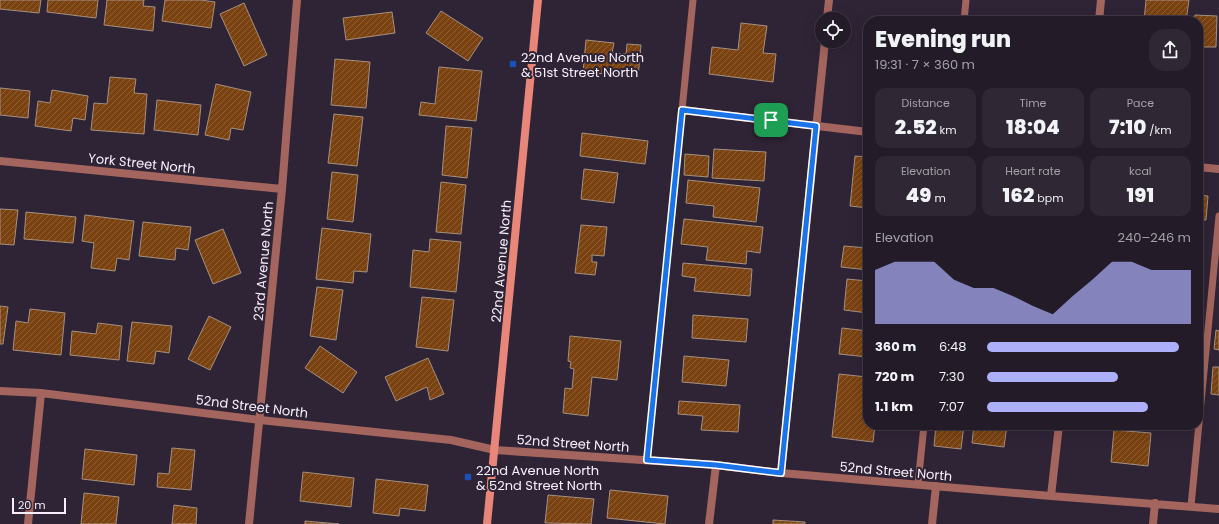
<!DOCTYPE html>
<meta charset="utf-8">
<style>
:root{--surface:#231b28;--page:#2f2834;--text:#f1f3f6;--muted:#a3a1a8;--line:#403945;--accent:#adaffb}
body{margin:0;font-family:Poppins,sans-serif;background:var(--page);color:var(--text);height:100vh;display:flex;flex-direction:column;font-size:15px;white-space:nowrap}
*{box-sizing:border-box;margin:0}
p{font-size:13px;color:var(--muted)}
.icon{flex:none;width:22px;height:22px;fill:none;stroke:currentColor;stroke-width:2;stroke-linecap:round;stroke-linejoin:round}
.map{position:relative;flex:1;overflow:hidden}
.details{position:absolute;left:863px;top:16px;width:340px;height:414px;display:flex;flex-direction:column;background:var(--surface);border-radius:16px;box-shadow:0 4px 16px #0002,0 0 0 1px var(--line)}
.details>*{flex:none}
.fabs{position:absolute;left:815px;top:12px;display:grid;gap:8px}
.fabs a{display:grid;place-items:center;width:36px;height:36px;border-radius:50%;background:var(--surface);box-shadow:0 4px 16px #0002,0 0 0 1px var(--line);font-size:20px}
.scale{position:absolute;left:12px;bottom:10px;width:54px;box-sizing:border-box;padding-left:4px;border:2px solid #f6effb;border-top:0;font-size:11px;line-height:14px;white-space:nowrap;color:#f6effb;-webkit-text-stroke:3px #2f2436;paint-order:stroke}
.pin{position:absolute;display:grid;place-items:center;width:34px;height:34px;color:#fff;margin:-17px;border-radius:8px;box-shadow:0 2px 6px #0006}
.round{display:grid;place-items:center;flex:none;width:42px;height:42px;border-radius:16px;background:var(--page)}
.summary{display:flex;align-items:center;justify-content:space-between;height:68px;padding:0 12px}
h1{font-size:22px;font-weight:800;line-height:30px}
.figures{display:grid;grid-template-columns:repeat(3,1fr);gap:6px;height:68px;padding:4px 12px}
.figures div{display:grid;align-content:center;border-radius:10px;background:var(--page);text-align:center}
.figures b{font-size:20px;font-weight:800}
.figures small{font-size:11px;font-weight:400}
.figures p{font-size:11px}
.chart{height:112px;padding:8px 12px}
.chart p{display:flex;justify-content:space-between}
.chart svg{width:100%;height:72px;margin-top:4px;fill:var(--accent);opacity:.7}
ul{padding:0 12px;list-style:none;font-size:13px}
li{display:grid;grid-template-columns:64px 48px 1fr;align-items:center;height:30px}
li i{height:10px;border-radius:5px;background:var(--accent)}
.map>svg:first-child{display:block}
.building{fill:url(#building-hatch);stroke:#a69080}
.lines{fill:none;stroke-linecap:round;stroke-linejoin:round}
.service{stroke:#a4655e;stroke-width:7}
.minor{stroke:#a4655e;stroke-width:8}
.secondary{stroke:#e9867a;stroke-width:8}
.route-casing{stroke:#fff;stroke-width:8}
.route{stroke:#1a73e8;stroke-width:5}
.transit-dot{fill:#1a4fb4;stroke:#2f2436;stroke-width:1.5}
.labels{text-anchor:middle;stroke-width:4;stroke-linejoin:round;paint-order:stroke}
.poi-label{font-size:13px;fill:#f6effb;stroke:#2f2436;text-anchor:start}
.street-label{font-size:13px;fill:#f6effb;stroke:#2f2436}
</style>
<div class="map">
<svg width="1219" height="524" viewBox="0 0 1219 524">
<defs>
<pattern id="building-hatch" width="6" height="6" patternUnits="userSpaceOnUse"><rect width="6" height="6" fill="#7a4211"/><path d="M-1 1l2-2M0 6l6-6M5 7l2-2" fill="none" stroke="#8e5e35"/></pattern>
</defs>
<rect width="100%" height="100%" fill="#2f2436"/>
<path class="building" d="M0 0H41L39 13 0 9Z
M48 0H98L96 18 47 12Z
M107 0H144L143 6 155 7 153 31 104 25Z
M165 0H201L215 2 211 28 162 21Z
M1146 0H1189L1186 21H1144Z
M244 3 267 55 244 66 220 14Z
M441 11 483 38 468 61 426 33Z
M392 12 395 33 346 40 343 18Z
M1195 15 1217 16 1216 47H1198V21H1194Z
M1024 17 1055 20V21H1004Z
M877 18 910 21H877Z
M741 23 767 26 763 53 776 54 773 82 709 74 712 47 738 50Z
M586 40 614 43 612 53 626 54 627 44 641 45 638 77 583 72Z
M335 59 370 62 366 108 331 105Z
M439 67 482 71 476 121 419 115 421 102 435 104Z
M110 77 136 79 134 93 147 94 144 134 91 130 94 103 107 104Z
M216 84 251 92 243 130 231 128 229 140 205 135Z
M0 88 30 91 28 118 0 115Z
M52 90 88 96 85 120 73 118 71 131 35 126 38 101 50 103Z
M157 100 201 105 198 135 154 130Z
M334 114 363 117 357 166 328 163Z
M446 126 472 128 467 178 442 175Z
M582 133 648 141 645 164 580 156Z
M714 149 766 152 764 181 712 178Z
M685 154 709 156 708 177 684 175Z
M855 156 868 157V208L850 206Z
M584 169 618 173 614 203 581 199Z
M332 172 358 175 353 222 327 219Z
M688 180 760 188 756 222 713 217 714 206 686 203Z
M441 182 466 185 461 234 436 232Z
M1198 195 1208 196 1206 220 1198 219Z
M0 209 18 210 14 245 0 244Z
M26 212 76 217 73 243 24 239Z
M85 215 134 221 129 260 117 258 115 271 91 268 94 243 82 241Z
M684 219 763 227 760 253 747 251 746 264 706 260 708 247 681 244Z
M143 222 191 227 188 250 176 248 175 260 139 256Z
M581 225 607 227 604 256 592 255V262H597L595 275 575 273Z
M322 228 371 234 367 272 354 271 353 283 316 279Z
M223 229 241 273 213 284 195 240Z
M430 239 461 242 456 292 410 287 413 250 429 252Z
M844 246 868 248V270L841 267Z
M683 263 752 269 750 296 694 291 696 278 682 276Z
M847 279 868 281V313L844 310Z
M317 287 343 290 336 340 310 336Z
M422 297 454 300 448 351 416 347Z
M0 306 8 307 3 344H0Z
M30 309 65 313 61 355 13 350 16 321 28 323Z
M693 315 748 319 746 342 692 338Z
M209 316 231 327 210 370 188 359Z
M132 322 172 326 169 353 156 351 154 364 127 361Z
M98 323 122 326 119 360 70 355 72 331 96 334Z
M842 328 868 331V357L839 354Z
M1216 330 1219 331V350L1214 349Z
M570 336 621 341 617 380 592 377 588 416 563 413 565 388 572 389 574 369 570 368 571 362 568 361Z
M320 346 357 372 343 393 305 368Z
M684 356 729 360 726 386 682 382Z
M428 358 444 394 430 400 427 387 396 401 385 377Z
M1213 367H1219V395L1211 394Z
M839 374 867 377 865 390H868V425H875L873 442 832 437Z
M679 401 740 405 738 432 701 430 703 416 678 414Z
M936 425H964L961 449 934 446Z
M974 425H1007L1004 447 972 443Z
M1114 430 1151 433 1148 466 1111 462Z
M172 448 195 450 191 490 157 487 158 473 169 474Z
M85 449 137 455 134 485 82 479Z
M303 472 354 478 351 507 300 501Z
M376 479 428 485 425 511 400 508 399 516 373 513Z
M610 490 668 496 665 524 607 518Z
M84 493 119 497 116 524H81Z
M548 495 594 499 591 524 545 523Z
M174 505 197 508 196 524H172Z
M773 520 805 522V524H773Z
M305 521 339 524H305Z"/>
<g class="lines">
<path class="service" d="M964 21 966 0
M647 460 693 0
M918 484 924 425
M1191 506 1219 216"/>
<path class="minor" d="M827 19 829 0
M1099 21 1101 0
M682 110 868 132
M0 161 282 189
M1198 167 1219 169
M0 391 41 393 260 420 451 440 495 450 716 465 781 473 1051 496 1219 509
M781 473 825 41
M1051 496 1059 425
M28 524 41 393
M249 524 282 189 297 0
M709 524 716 465
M932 524 936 486
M1153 524 1155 503"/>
<path class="secondary" d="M487 524 538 0"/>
</g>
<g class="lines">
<defs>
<path id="route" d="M682 110 816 126 781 473 716 465 647 460Z"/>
</defs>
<use href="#route" class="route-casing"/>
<use href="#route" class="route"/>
</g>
<g class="transit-dot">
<rect x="509" y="60" width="8" height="8" rx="2"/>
<rect x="464" y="473" width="8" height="8" rx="2"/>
</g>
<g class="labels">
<g class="poi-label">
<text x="521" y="62">22nd Avenue North<tspan x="521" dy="15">&amp; 51st Street North</tspan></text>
<text x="476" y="475">22nd Avenue North<tspan x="476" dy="15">&amp; 52nd Street North</tspan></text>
</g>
<g class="street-label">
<text transform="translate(142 163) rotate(6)" y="5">York Street North</text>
<text transform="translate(263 261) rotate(-85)" y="5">23rd Avenue North</text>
<text transform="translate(501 261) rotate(-85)" y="5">22nd Avenue North</text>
<text transform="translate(252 406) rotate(7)" y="5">52nd Street North</text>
<text transform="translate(573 443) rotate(4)" y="5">52nd Street North</text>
<text transform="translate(896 471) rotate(5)" y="5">52nd Street North</text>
</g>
</g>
</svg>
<div class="fabs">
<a><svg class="icon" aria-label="locate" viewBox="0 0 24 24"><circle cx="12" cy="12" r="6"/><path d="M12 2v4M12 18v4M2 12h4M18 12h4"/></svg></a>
</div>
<div class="scale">20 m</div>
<div class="pin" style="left:771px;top:120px;background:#1e9e55"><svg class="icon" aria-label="arrive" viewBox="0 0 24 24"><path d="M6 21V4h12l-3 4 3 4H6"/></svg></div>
<section class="details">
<div class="summary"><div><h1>Evening run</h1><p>19:31 · 7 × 360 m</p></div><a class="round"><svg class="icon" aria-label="share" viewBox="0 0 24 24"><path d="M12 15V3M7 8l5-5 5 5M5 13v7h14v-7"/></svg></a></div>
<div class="figures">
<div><p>Distance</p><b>2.52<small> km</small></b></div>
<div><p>Time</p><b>18:04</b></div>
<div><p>Pace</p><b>7:10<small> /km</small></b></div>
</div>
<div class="figures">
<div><p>Elevation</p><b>49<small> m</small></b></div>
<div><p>Heart rate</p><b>162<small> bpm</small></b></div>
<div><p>kcal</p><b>191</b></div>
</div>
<div class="chart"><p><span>Elevation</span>240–246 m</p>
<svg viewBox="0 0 160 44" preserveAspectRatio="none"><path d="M0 44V11L10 6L20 6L30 6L40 17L50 22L60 22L70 27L80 33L90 38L100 27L110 17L120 6L130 6L140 11L150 11L160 11V44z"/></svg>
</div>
<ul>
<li><b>360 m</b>6:48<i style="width:94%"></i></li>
<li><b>720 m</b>7:30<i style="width:64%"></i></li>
<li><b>1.1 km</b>7:07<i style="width:79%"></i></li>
</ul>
</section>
</div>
